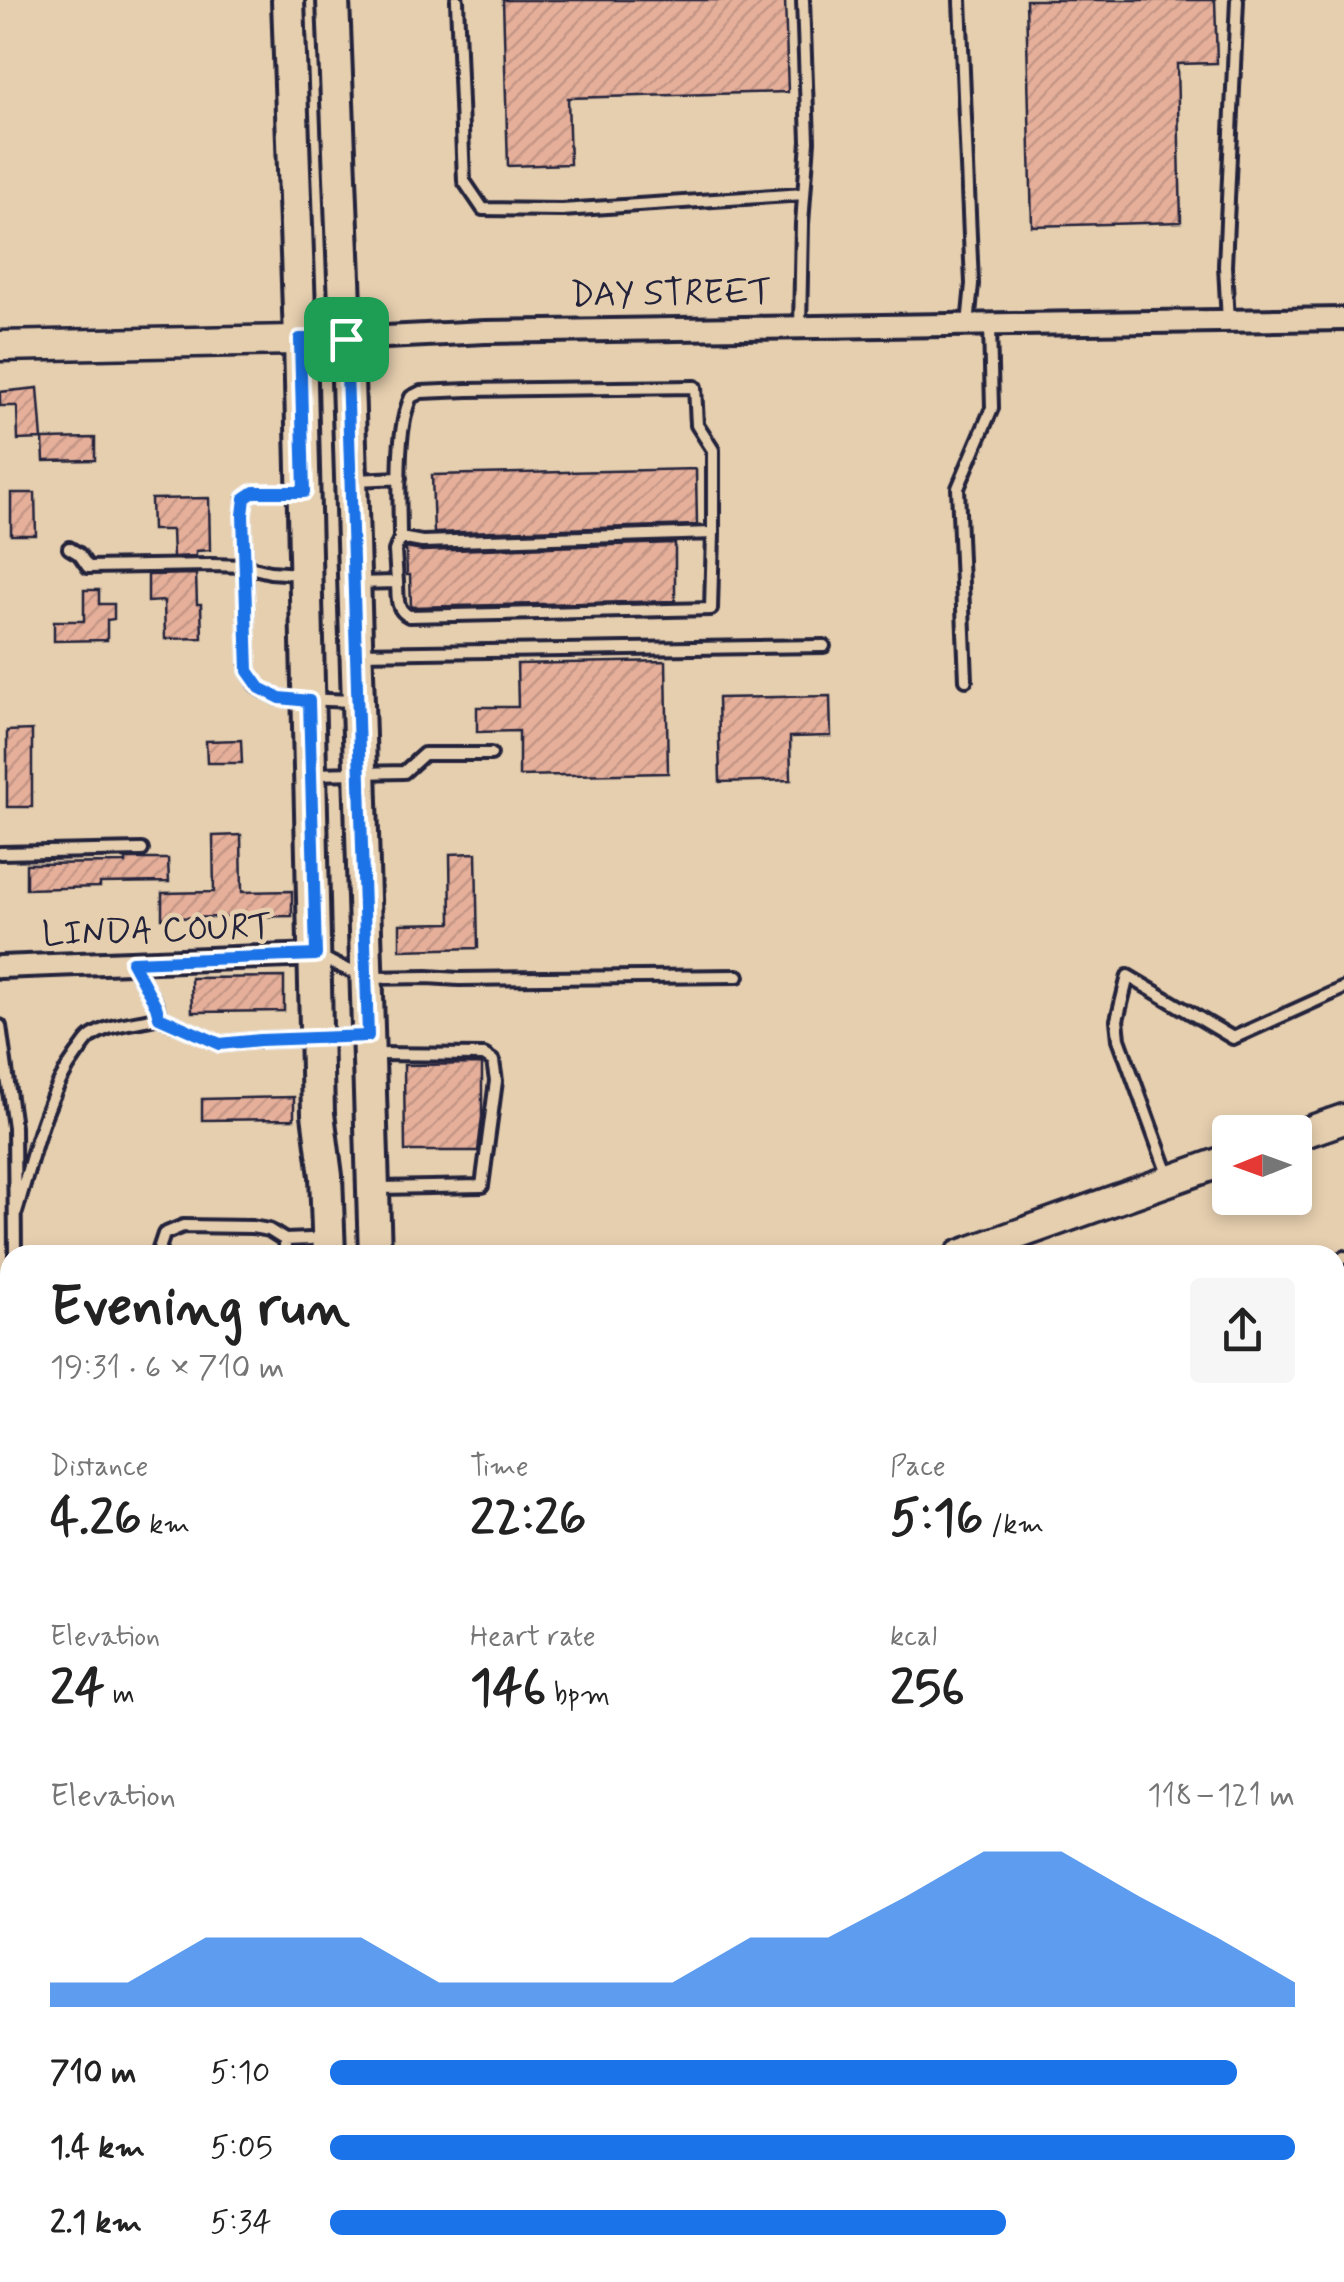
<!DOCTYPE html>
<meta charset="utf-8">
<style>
:root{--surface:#fff;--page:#f6f6f6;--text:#222;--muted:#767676;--accent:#1a73e8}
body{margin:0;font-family:Mynerve,sans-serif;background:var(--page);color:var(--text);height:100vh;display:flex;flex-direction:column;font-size:38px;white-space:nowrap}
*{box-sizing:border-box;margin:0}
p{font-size:32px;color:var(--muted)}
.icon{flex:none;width:55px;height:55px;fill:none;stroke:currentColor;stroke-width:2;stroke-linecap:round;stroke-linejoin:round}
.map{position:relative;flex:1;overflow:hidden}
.panel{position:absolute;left:0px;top:1245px;width:1345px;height:1038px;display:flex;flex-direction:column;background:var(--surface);border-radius:30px 30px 0 0;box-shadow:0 5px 15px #0003}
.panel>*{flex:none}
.needle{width:65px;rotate:269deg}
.controls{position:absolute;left:1212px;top:1115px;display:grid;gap:20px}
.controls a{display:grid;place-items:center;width:100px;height:100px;border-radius:10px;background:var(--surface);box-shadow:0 5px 15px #0003;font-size:50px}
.pin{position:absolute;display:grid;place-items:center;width:85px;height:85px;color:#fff;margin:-42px;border-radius:20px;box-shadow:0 5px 15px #0006}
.round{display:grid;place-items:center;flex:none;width:105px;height:105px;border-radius:10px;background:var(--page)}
.overview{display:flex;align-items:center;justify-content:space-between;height:170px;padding:0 50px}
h1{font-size:55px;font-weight:700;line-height:75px}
.stats{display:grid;grid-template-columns:repeat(3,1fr);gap:15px;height:170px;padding:10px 50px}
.stats div{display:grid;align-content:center}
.stats b{font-size:50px;font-weight:700}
.stats small{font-size:28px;font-weight:400}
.stats p{font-size:28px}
.chart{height:280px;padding:20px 50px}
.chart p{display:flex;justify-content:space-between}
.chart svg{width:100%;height:180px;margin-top:10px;fill:var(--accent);opacity:.7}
ul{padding:0 50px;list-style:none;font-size:32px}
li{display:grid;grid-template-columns:160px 120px 1fr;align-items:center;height:75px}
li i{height:25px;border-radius:12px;background:var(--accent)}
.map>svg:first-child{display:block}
.building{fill:url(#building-hatch);stroke:#22223b;stroke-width:2.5}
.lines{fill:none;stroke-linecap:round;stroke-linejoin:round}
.lane-casing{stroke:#22223b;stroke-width:18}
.street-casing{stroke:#22223b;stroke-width:28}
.secondary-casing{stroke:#22223b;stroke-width:35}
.primary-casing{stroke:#22223b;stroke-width:38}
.highway-casing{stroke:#22223b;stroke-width:42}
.lane{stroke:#e6cfaf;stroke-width:10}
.street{stroke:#e6cfaf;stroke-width:20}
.secondary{stroke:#e6cfaf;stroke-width:28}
.primary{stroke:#e6cfaf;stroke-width:30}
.highway{stroke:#e6cfaf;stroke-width:35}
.route-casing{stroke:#fff;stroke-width:20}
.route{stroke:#1a73e8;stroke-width:12}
.labels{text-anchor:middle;stroke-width:9;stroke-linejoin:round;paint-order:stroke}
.street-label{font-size:35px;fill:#22223b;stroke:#e6cfaf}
</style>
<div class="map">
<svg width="1344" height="2282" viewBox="0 0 1344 2282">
<defs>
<pattern id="building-hatch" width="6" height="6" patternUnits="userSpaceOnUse" patternTransform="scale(2.5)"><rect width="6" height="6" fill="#e5af9a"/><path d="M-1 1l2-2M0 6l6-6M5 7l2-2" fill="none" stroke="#c49686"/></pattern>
</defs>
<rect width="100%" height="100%" fill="#e6cfaf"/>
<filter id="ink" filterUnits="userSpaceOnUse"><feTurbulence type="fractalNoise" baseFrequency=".01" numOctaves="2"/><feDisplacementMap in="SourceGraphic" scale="20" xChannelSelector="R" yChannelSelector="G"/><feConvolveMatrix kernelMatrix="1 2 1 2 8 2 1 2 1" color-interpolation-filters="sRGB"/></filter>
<g filter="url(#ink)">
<path class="building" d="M503 0H785L788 92 568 98 570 164 508 166Z
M1026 0H1215L1217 63 1177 64 1181 222 1032 226Z
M38 388 42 439 18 440 17 406H0V392Z
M95 438V460L44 461 43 439Z
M696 469 697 525 434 533 432 475Z
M11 493H35L36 535H11Z
M209 498 210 550 196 551V556L173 557 172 530H152L151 499Z
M675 543V601L411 607 410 575H407L406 548 422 551Z
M196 574 197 604H201L202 638 165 639 164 601 148 602V575Z
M84 590H99V604H114V619L107 620V640L54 641V621H84Z
M666 661 668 773 519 776V731L477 732V707H518L517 664Z
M830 696 831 736 790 737 791 780 720 782 718 698Z
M32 730V807H7V731Z
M241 740 242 763H207L206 741Z
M241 835 242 892 292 891V916L162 918V893L214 892 213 836Z
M476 853 478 948 400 950V924L451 923 450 854Z
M126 859H168L169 882 100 883V887L26 889V864L126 863Z
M284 977V1011L192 1012 191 978Z
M482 1064V1117L478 1151H405L404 1065Z
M294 1097V1119L202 1120V1099Z"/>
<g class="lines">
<defs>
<path id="lane" d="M457 0 464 181 483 209 562 210 804 194
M960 0 972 284 968 325
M1228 322 1225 266 1237 0
M800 328 802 224 808 141 803 0
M695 387 697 425 713 450V533L422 542 400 538C400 498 395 432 411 397L421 392 468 390Z
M356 480 400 478
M298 492H255L245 498 243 515 245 566 270 572 300 574
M69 548 79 554 88 567 211 565 245 566 248 671 259 688 279 698 352 701
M397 582C398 596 395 609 409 616L711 609 713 533
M355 583 397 582 395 551 400 538
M358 653 824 646
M966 680 958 488 992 408 990 326
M312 774 404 772 424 754H491
M0 853 142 850
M319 957 366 978 427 977 459 979 738 976
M159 1017 220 1044 260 1040 367 1036
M0 1026 14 1127 15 1255
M371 1054 484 1055 493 1061 496 1081 482 1186 379 1188
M1169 1177 1119 1039 1117 1020 1128 976 1233 1038 1344 988
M16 1212C32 1159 44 1098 77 1054 82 1048 86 1040 92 1036 111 1023 137 1023 159 1017L157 1006 131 962
M285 1240 311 1239
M157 1255 164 1234 183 1226 252 1227 269 1230 285 1240V1255
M1335 1263 1344 1257
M9 1542 10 1518
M0 1680 10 1709
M1335 1772 1344 1766
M0 1793 10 1789
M0 1932 10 1931"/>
<path id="street" d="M346 339 485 332 1344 319
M0 967 316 955"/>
<path id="secondary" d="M0 346 346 339
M1295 1136 1344 1119
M960 1255 1230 1159
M0 1548 10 1544
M0 1597 10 1593"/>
<path id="primary" d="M288 0 300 339 318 1114 326 1176 329 1255
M333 0 348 380 375 1255
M356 2272V2282
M404 2272 405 2282"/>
<path id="highway" d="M1335 1948 1344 1941
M1335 2029 1344 2023
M635 2282 658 2272
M806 2282 824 2272
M931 2282 948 2272
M983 2282 996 2272"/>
</defs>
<use href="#lane" class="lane-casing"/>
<use href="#street" class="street-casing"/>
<use href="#secondary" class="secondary-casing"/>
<use href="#primary" class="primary-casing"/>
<use href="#highway" class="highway-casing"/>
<use href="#lane" class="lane"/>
<use href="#street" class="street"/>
<use href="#secondary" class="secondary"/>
<use href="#primary" class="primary"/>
<use href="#highway" class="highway"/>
</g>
</g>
<g class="lines" filter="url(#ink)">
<defs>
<path id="route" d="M300 339H346L368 1036 260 1040 220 1044 159 1017 156 1006 132 962 316 955 309 701 280 698 260 688 248 671 243 515 245 498 254 492H304Z"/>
</defs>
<use href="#route" class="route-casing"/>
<use href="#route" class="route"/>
</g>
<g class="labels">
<g class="street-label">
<text transform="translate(671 292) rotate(-1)" y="12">DAY STREET</text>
<text transform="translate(157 929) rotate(-2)" y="12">LINDA COURT</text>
</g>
</g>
</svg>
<div class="controls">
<a><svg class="needle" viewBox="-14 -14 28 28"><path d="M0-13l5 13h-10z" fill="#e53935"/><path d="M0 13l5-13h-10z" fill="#767676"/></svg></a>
</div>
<div class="pin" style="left:346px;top:339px;background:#1e9e55"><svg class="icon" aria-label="arrive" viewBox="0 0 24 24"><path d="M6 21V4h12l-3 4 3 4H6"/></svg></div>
<section class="panel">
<div class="overview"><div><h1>Evening run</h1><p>19:31 · 6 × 710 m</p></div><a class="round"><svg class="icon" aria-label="share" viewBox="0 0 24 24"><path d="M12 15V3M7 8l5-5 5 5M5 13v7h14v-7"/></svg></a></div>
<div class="stats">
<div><p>Distance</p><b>4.26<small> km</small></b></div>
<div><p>Time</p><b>22:26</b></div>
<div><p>Pace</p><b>5:16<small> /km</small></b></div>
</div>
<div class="stats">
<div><p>Elevation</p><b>24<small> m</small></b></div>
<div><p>Heart rate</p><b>146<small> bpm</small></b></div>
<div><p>kcal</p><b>256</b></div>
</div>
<div class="chart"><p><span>Elevation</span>118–121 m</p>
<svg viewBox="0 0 160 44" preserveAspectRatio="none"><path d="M0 44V38L10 38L20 27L30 27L40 27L50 38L60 38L70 38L80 38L90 27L100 27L110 17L120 6L130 6L140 17L150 27L160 38V44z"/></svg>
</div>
<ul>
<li><b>710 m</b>5:10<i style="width:94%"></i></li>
<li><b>1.4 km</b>5:05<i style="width:100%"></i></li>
<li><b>2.1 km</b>5:34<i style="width:70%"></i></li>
</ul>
</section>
</div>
